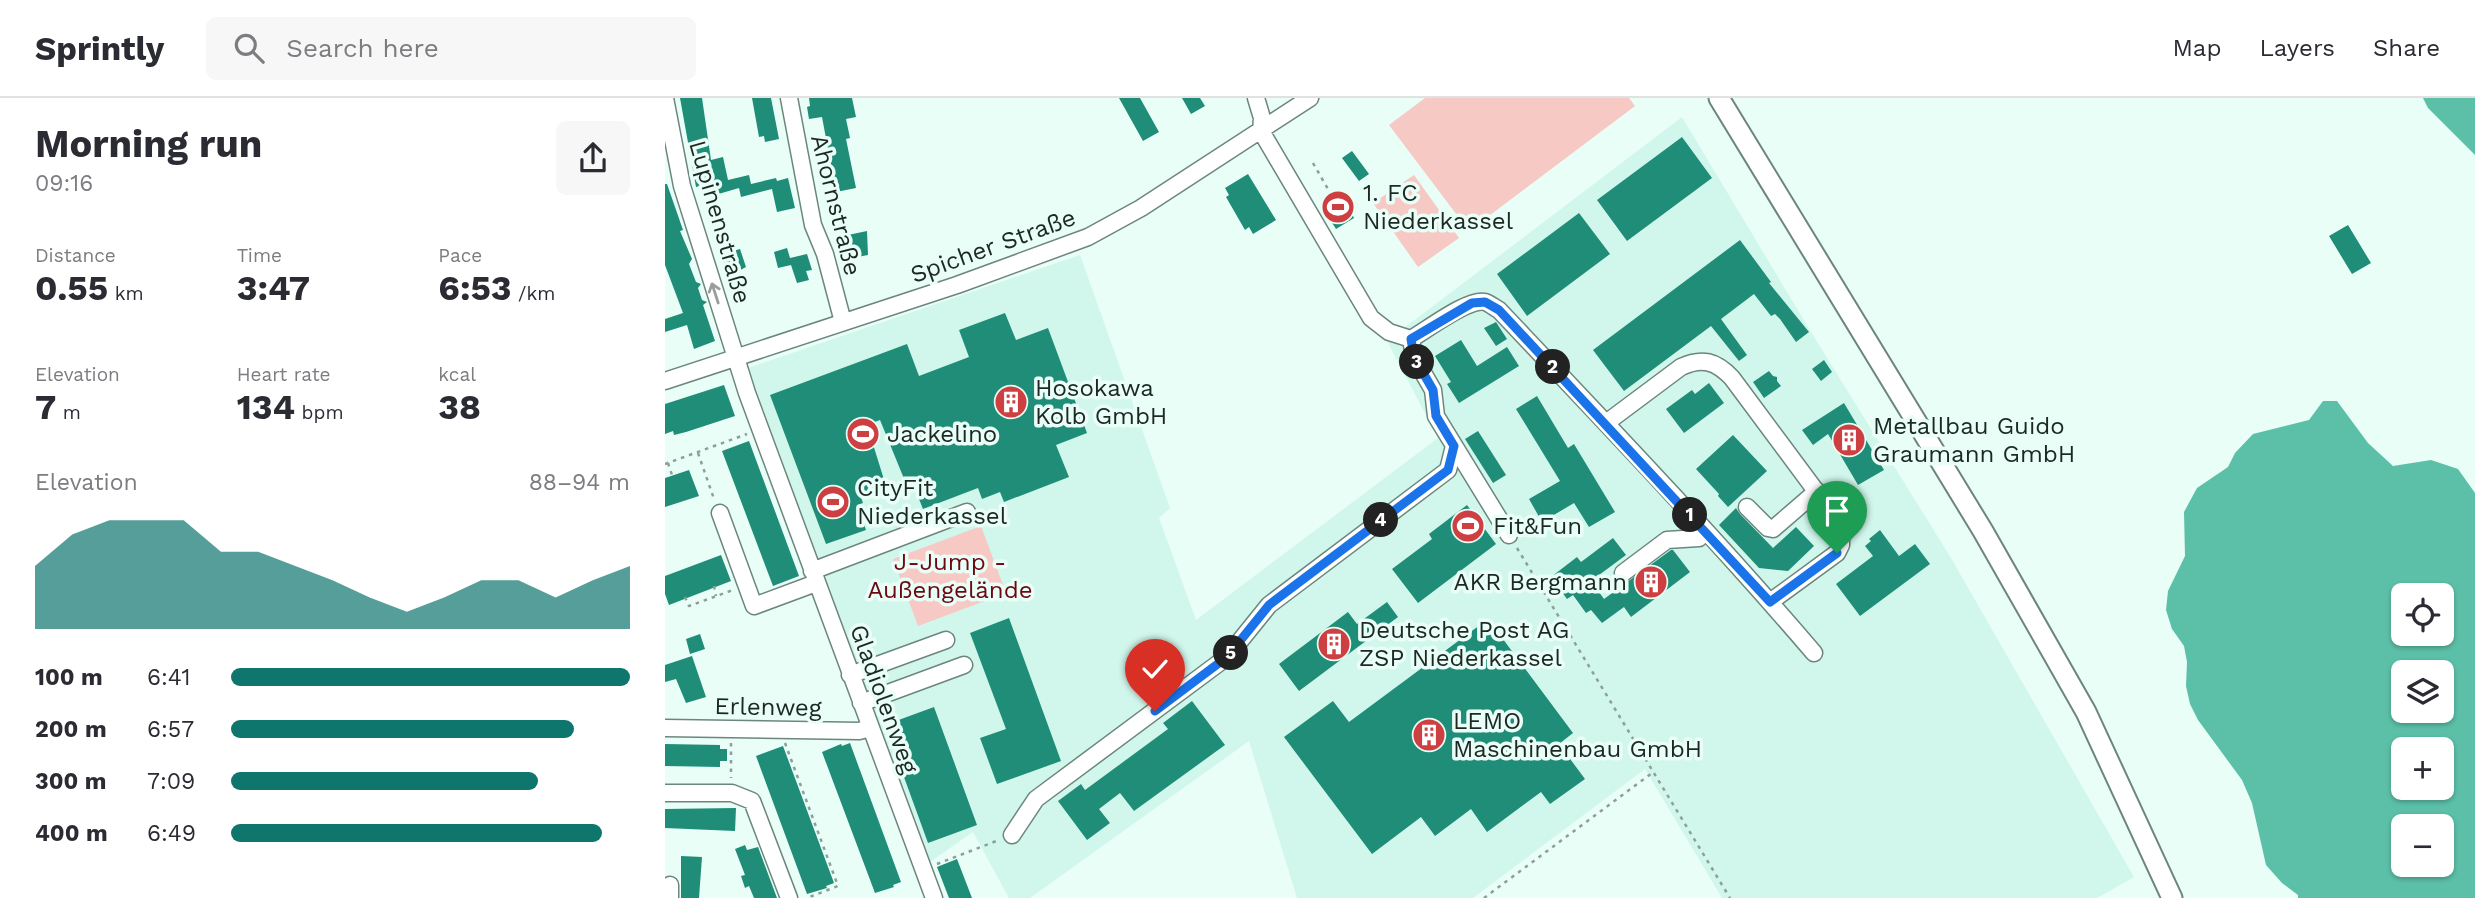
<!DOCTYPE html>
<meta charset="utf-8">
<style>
:root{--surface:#fff;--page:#f7f7f7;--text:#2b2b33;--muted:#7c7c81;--line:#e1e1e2;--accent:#0f766e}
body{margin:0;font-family:"Work Sans",sans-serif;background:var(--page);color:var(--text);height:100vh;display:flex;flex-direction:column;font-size:26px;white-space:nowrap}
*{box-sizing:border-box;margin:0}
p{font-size:23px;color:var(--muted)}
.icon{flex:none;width:38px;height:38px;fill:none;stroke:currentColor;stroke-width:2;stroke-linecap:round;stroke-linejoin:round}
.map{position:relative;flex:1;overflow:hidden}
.details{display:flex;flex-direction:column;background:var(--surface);width:665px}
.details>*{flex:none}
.controls{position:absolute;left:1726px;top:485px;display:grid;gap:14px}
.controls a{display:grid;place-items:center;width:63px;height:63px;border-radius:10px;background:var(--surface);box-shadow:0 2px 5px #0004;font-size:35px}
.pin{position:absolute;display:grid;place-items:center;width:60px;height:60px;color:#fff;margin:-72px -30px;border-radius:50% 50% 50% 0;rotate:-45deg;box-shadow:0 0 7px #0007}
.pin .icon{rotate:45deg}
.km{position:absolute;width:35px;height:35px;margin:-18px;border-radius:50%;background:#222;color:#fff;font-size:19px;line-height:35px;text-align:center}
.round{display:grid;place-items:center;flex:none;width:74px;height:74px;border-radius:10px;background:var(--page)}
.headline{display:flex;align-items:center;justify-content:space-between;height:119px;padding:0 35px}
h1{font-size:38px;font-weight:700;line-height:52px}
.metrics{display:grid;grid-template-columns:repeat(3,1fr);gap:10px;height:119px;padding:7px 35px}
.metrics div{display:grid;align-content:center}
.metrics b{font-size:35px;font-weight:700}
.metrics small{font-size:19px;font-weight:400}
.metrics p{font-size:19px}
.chart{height:196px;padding:14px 35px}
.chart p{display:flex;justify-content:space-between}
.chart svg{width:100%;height:126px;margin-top:7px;fill:var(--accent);opacity:.7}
ul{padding:0 35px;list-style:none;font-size:23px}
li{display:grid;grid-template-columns:112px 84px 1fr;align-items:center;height:52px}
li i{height:18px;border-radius:9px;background:var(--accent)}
header{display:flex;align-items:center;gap:42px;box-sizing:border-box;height:98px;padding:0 35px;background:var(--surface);border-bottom:2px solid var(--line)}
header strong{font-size:33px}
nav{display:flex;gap:38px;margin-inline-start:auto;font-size:24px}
.search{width:490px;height:63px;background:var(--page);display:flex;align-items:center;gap:18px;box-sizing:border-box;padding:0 24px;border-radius:10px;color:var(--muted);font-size:26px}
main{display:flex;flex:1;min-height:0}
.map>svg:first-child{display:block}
.built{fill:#d1f7ec}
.green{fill:#f6c9c5}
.water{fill:#5cc0a8;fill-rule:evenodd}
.building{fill:#1f8d77}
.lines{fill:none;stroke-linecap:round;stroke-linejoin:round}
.minor-casing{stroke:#6c867e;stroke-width:19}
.major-casing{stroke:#6c867e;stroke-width:23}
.path{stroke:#8e9f9a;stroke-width:2.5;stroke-dasharray:3.5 5;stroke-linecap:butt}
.minor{stroke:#fff;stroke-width:16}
.major{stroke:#fff;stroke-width:19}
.oneway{stroke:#999e9d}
.route-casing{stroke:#fff;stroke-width:14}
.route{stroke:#1a73e8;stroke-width:9}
.labels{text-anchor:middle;stroke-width:7;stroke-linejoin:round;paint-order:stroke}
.poi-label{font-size:24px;fill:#1d2825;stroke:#e8fef7;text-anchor:start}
.street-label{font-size:24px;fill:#1d2825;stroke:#e8fef7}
.park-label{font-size:24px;fill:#6c0812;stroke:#e8fef7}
</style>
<header>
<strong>Sprintly</strong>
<div class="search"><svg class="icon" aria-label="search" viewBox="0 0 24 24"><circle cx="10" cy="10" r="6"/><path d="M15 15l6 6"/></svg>Search here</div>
<nav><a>Map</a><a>Layers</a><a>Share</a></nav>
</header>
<main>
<section class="details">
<div class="headline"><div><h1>Morning run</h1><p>09:16</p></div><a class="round"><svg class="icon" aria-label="share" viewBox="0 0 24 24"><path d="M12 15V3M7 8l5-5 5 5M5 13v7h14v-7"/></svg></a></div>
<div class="metrics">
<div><p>Distance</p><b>0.55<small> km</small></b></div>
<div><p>Time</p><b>3:47</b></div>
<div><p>Pace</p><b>6:53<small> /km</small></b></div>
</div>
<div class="metrics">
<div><p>Elevation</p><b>7<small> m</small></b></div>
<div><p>Heart rate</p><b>134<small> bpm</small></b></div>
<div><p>kcal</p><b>38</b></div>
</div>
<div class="chart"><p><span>Elevation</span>88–94 m</p>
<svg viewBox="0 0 160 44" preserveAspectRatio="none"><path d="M0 44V22L10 11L20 6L30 6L40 6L50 17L60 17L70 22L80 27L90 33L100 38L110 33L120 27L130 27L140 33L150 27L160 22V44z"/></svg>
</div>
<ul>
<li><b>100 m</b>6:41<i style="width:100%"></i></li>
<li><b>200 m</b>6:57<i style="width:86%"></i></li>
<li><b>300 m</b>7:09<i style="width:77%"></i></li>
<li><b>400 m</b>6:49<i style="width:93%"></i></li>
</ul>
</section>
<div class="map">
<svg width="1810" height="800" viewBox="0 0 1810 800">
<rect width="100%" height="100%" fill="#e8fef7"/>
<path class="built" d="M1017 19 1146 234 1286 460 1469 779 1432 800H1057L980 671 808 800H632L584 643 365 800H344L308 734 265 764 83 270 415 157 505 410 494 420 531 522 773 340 722 243Z"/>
<path class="green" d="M760 0H964L970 8 804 133 724 27Z
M749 77 794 140 753 169 708 105Z
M316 428 341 495 253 528 228 461Z"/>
<path class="water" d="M1758 0H1810V57L1763 10Z
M1658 303H1672L1703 345 1728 368 1766 362 1793 371 1810 395V800H1633V797L1617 785 1601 767 1587 705 1577 682 1533 622 1525 606 1521 588 1522 564 1519 548 1507 531 1501 512 1503 493 1520 458 1519 414 1532 390 1563 369 1570 355 1588 336 1644 322ZM1738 497H1776V536H1738ZM1738 574H1776V612H1738ZM1738 651H1776V690H1738ZM1738 728H1776V766H1738Z"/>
<path class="building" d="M15 0H37L46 62 58 59 63 82 84 77 86 86 111 80 112 83 123 80 130 110 112 114 107 91 76 99 74 90 50 97 46 85 31 89Z
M87 0H106L114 41 100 44 99 38 94 39Z
M144 0H187L191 19 181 21 185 40 181 41 191 90 171 94 157 19 144 21 142 9 145 8Z
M454 0H475L494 34 478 43Z
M517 0H535L540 8 526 16Z
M1017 39 1047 80 962 143 932 102Z
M687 53 704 76 694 83 677 60Z
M583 76 611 122 588 136 584 129 580 132 561 99 564 97 560 90Z
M0 86H2L18 132 15 133 27 161 24 166 31 184 36 186 33 190 37 202 42 204 38 207 50 243 29 251 22 227 0 234V221L18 215 0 167Z
M676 93 689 120 671 131 661 115 666 112 660 102Z
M914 115 945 156 862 218 832 176Z
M1683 127 1706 165 1687 176 1664 138Z
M202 133 203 157 187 160 183 137Z
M1075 142 1106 184 1104 185 1144 234 1131 244 1115 221 1110 216 1106 218 1089 196 1056 221 1082 257 1074 263 1046 228 959 293 928 252Z
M122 150 125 160 142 156 147 172 141 173 144 182 132 185 126 167 113 170 109 154Z
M75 151 81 169 70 175H63L60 165 56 163 57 156Z
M340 215 351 242 383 230 422 335 391 347 404 379 339 404 335 394 317 401 313 390 258 411 248 386 242 388 215 322 202 327 221 388 195 397 198 405 192 407 201 432 161 446 105 297 242 246 254 278 304 259 294 232Z
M831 224 842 241 831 248 819 230Z
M796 242 812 268 842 249 854 268 794 305 782 286 786 284 770 258Z
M1159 262 1167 274 1156 283 1147 271Z
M1104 273 1108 278 1112 279V283L1116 288 1099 300 1088 284Z
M1044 285 1059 305 1019 335 1001 311 1027 292 1030 296Z
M59 287 70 318 21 334 9 337 8 333 0 336V306Z
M872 298 903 350 909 346 950 414 924 429 909 405 877 424 864 401 895 383 851 311Z
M1179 305 1219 372 1193 387 1163 336 1148 347 1137 332Z
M813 333 841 377 828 385 800 341Z
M1068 337 1102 373 1063 409 1053 398 1054 396 1031 371Z
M84 343 134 478 108 488 57 353Z
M24 372 34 398 0 409V380Z
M802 407 831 446 753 505 727 471 767 441 764 436Z
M1071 410 1075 416 1108 450 1131 429 1149 448 1123 473 1094 470 1054 427Z
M1215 432 1234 458 1250 446 1265 466 1195 518 1171 486 1208 458 1200 448 1206 443 1204 441Z
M948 440 961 457 926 483 939 501 1006 452H1008L1025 474 966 519 959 509 937 525 926 512 921 515 908 497 902 501 886 479 912 459 916 464Z
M56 457 66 483 4 507 0 496V478Z
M722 504 733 519 634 593 614 566 683 514 692 526Z
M344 520 396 663 332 686 315 640 341 631 305 535Z
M823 521 908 635 894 646 920 681 885 706 876 694 822 734 806 711 770 738 756 719 707 756 619 639 668 603 684 624Z
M35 536 40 551 25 556 21 541Z
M27 558 41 599 21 605 11 581 0 584V567Z
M527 603 560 647 469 713 455 695 434 711 445 725 422 742 393 703 416 686 420 692 503 631 498 625Z
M269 609 312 727 263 745 220 627Z
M185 645 236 784 228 787 229 789 210 795 157 654 176 646 177 648Z
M0 646 55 647V651H62V663H55V669L0 668Z
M118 648 169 785 161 788 162 790 142 796 91 658Z
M71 710 70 733 0 730V711Z
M80 747 82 752 93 749 112 800H89L84 788 80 790 76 778 80 777 70 751Z
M16 758 37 759 34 800H16Z
M292 761 307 800H284L272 769Z"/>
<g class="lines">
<defs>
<path id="minor" d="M0 0 17 88 82 295 269 800
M124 0 148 127 160 156 178 224
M591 0 597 20 596 33 706 220 724 234 746 241
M746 241C762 232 803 200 820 204 824 205 830 210 834 212 941 325 1048 437 1149 555
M746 241 749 259 768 292 771 318 844 437
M0 283 292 187 423 139 476 110 645 0
M941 325 1016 269C1037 259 1051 263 1067 280L1168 416 1176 431V447L1172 455 1105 504
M1082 409 1103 430 1108 431 1152 393
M55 415 89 508 151 485
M147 473 302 414
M958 475 1002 442 1034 440 1040 433
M185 577 281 542
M196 605 299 567
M0 630 194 633 205 630
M0 695H67L87 703 124 800
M347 737 371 701 562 559 604 507 783 372 789 348
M5 787V800"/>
<path id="major" d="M1054 0 1318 433 1421 614 1507 800"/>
</defs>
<use href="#minor" class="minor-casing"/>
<use href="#major" class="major-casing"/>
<path class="path" d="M648 65 667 98
M33 355 49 401
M3 365 8 380
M0 366 82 336
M852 450 1065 800
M49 488 51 498
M20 499 24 508 68 492
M66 645V680
M120 645 173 788 142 800
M272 766 334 742
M819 800 987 675"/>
<use href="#minor" class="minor"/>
<use href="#major" class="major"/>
</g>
<defs><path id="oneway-shaft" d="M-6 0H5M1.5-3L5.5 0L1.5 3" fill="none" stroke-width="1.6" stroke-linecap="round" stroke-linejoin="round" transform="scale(1.75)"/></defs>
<use class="oneway" href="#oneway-shaft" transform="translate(50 195) rotate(-108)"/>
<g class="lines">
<defs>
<path id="route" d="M490 613 562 559 604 507 783 372 789 348 771 318 768 292 749 259 746 241 807 205 820 204 834 212 1105 504 1172 455"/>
</defs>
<use href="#route" class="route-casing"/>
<use href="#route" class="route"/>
</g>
<defs>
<symbol id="stadium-disc" viewBox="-11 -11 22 22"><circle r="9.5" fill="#ce3f41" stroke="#e8fef7"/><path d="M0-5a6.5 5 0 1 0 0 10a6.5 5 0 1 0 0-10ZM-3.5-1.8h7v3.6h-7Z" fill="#fff"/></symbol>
<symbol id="building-disc" viewBox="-11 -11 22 22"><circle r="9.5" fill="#ce3f41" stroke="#e8fef7"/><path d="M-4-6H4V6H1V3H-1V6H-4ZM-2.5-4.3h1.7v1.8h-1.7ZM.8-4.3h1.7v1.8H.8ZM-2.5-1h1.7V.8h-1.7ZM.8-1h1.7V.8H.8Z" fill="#fff"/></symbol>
</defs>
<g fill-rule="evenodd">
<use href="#stadium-disc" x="654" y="90" width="38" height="38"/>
<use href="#building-disc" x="327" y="285" width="38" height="38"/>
<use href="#stadium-disc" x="179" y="317" width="38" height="38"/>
<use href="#building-disc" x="1165" y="323" width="38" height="38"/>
<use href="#stadium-disc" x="149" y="385" width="38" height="38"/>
<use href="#stadium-disc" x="784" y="409" width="38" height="38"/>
<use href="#building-disc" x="967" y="465" width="38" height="38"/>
<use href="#building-disc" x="650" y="527" width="38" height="38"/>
<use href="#building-disc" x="745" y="618" width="38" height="38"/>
</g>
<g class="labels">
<g class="poi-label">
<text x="698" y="103">1. FC<tspan x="698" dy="28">Niederkassel</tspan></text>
<text x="370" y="298">Hosokawa<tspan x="370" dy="28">Kolb GmbH</tspan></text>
<text x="1208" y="336">Metallbau Guido<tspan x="1208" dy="28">Graumann GmbH</tspan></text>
<text x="222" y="344">Jackelino</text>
<text x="192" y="398">CityFit<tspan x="192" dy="28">Niederkassel</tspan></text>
<text x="828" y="436">Fit&amp;Fun</text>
<text x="962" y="492" text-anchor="end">AKR Bergmann</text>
<text x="694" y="540">Deutsche Post AG<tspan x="694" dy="28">ZSP Niederkassel</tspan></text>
<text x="788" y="631">LEMO<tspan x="788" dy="28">Maschinenbau GmbH</tspan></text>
</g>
<g class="street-label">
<text transform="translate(171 107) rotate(76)" y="8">Ahornstraße</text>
<text transform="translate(55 124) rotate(74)" y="8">Lupinenstraße</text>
<text transform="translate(328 148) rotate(-20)" y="8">Spicher Straße</text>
<text transform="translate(219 601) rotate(70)" y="8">Gladiolenweg</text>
<text transform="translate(103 609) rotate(1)" y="8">Erlenweg</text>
</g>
<g class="park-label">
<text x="285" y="472">J-Jump -<tspan x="285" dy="28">Außengelände</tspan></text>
</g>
</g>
</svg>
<div class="controls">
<a><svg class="icon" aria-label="locate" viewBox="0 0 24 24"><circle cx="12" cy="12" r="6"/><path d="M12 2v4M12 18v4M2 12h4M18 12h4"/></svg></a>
<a><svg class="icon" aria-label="layers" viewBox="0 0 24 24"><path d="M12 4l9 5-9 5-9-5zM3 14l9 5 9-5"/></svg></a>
<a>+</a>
<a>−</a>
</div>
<div class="pin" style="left:1172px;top:455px;background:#1e9e55"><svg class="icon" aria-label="arrive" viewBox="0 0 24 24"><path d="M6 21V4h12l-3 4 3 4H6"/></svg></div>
<div class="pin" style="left:490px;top:613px;background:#d93025"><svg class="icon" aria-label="check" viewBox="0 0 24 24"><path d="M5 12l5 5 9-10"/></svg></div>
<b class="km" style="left:1025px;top:417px">1</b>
<b class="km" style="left:888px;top:269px">2</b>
<b class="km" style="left:752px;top:264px">3</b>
<b class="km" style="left:716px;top:422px">4</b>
<b class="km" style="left:566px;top:555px">5</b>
</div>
</main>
